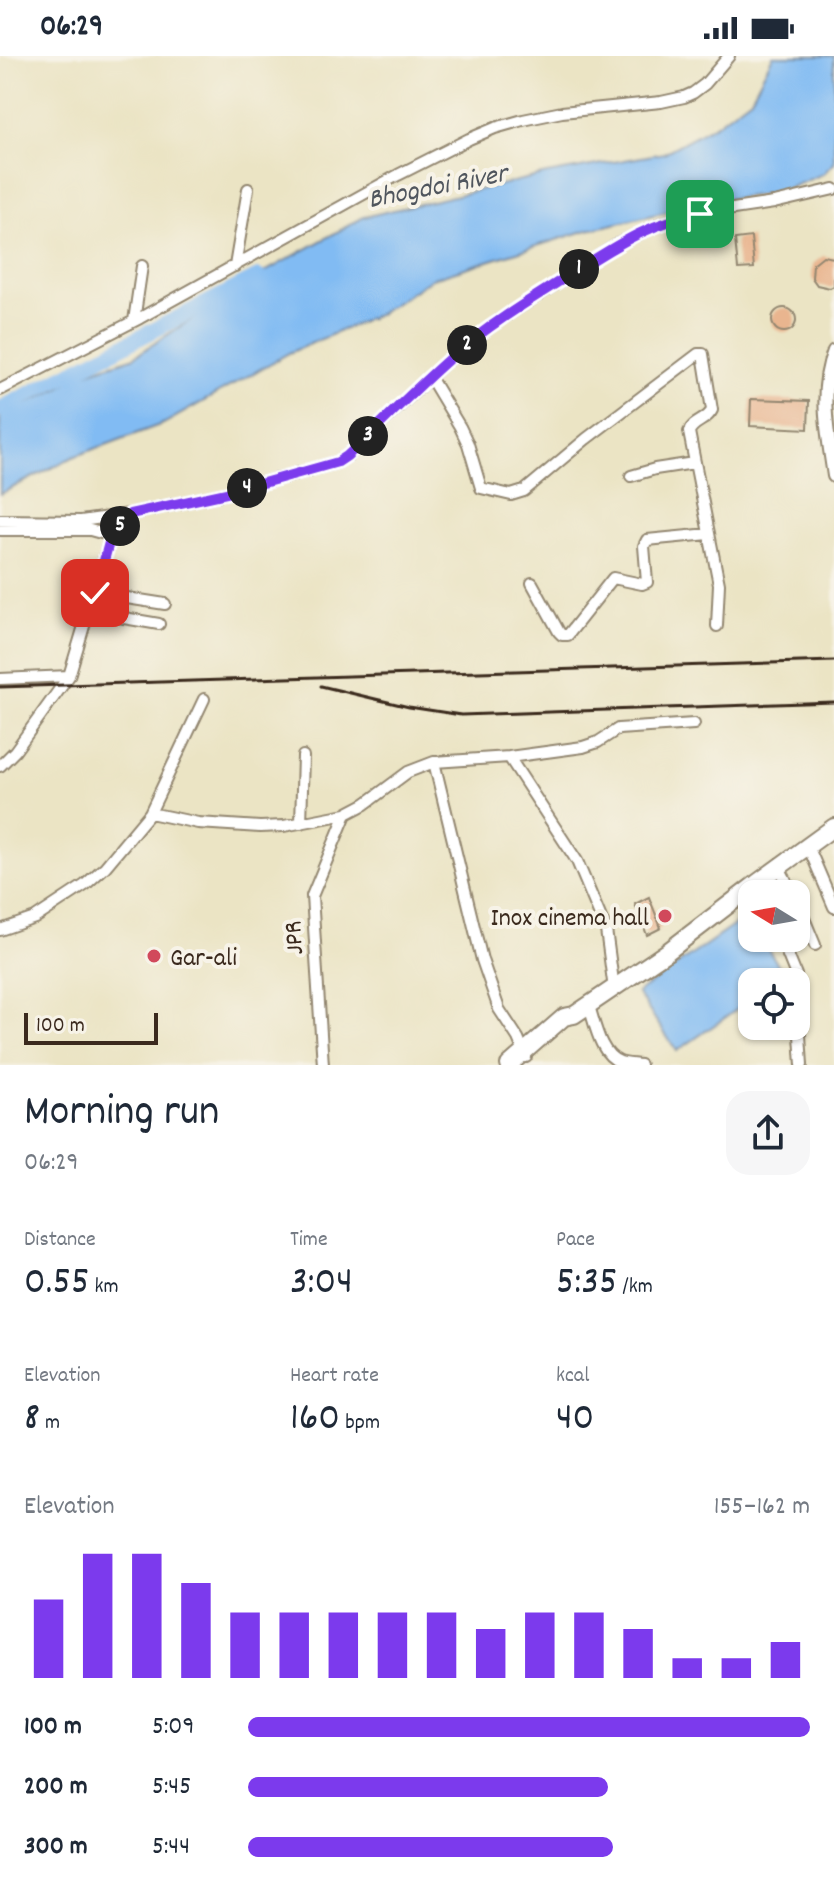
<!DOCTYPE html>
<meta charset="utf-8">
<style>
:root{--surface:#fff;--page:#f6f6f7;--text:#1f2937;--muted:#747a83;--accent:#7c3aed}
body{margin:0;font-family:Dekko,sans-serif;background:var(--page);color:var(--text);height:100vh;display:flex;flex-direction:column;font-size:30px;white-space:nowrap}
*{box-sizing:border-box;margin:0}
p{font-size:26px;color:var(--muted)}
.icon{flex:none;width:44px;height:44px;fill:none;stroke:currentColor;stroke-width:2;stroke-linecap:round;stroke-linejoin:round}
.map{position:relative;height:1009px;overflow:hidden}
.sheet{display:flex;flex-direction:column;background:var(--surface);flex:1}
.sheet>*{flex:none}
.needle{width:52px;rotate:281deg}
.controls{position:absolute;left:738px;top:824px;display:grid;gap:16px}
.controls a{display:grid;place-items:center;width:72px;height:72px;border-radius:16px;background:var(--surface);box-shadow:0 2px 6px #0004;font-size:40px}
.scale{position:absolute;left:24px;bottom:20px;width:134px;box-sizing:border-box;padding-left:8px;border:4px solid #3b2a1e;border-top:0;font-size:22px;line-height:28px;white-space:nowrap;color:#3b2a1e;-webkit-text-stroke:6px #f7f3e8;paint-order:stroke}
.pin{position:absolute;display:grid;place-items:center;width:68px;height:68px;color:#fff;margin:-34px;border-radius:16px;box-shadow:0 4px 12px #0006}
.km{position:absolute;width:40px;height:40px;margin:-20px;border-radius:50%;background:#222;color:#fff;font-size:22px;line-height:40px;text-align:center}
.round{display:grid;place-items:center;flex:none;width:84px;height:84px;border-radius:24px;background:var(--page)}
.headline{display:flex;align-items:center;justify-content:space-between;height:136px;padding:0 24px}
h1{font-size:44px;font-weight:600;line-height:60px}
.stats{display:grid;grid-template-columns:repeat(3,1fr);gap:12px;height:136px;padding:8px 24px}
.stats div{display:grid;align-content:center}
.stats b{font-size:40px;font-weight:600}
.stats small{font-size:22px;font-weight:400}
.stats p{font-size:22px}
.chart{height:224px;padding:16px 24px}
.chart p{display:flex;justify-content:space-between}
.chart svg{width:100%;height:144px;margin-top:8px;stroke:var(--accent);stroke-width:6}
ul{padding:0 24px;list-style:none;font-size:26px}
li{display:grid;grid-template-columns:128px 96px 1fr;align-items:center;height:60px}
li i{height:20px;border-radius:10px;background:var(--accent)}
.status{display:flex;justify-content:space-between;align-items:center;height:56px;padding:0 40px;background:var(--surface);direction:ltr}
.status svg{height:22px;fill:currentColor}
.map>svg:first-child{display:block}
.water{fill:#81bbf3;stroke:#5e7288;stroke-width:2}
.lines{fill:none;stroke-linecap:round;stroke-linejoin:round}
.river{stroke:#81bbf3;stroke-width:16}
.building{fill:#e9b58f}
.minor-casing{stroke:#938771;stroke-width:14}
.tertiary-casing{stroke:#938771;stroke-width:16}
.trunk-casing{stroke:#938771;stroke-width:20}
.minor{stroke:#fff;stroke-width:10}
.tertiary{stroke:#fff;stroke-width:12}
.trunk{stroke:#fff;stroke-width:16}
.rail{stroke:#3b2a1e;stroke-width:3}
.route-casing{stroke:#fff;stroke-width:16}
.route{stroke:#7c3aed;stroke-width:10}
.poi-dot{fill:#d1495b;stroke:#f7f3e8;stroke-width:3}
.labels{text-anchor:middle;stroke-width:8;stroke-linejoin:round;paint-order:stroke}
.poi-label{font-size:26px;fill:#3b2a1e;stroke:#f7f3e8;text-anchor:end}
.street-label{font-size:26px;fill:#3b2a1e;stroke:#f7f3e8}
.water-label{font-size:28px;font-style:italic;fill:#50565e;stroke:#f7f3e8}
</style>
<div class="status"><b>06:29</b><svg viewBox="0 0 49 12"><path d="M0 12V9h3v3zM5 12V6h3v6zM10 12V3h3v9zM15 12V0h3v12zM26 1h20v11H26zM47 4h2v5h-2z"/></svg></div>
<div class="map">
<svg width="834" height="1009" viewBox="0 0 834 1009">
<rect width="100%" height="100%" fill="#f7f3e8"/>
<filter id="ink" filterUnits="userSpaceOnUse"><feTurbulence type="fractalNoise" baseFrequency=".0125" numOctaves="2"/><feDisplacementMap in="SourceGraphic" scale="16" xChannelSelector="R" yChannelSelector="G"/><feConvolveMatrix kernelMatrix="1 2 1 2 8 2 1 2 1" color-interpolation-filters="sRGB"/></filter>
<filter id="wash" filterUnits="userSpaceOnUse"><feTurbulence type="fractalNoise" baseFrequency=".006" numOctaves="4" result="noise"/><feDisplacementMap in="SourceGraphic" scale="32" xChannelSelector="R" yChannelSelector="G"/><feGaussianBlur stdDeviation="1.8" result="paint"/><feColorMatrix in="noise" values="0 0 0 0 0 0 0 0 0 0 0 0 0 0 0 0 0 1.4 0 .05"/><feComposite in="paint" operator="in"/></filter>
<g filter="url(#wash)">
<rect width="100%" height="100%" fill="#ebe4c4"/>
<path class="water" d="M773 0H834V107L823 118 779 136 714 145 588 174 433 222 377 259 289 297 165 367 73 401 0 438V356L27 347 56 334 78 319 132 302 259 219 364 161 547 118 664 97 715 69 751 42Z
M746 861 752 870V882H760L786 920 777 926H752V943L677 995 637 937Z"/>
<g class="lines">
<path class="river" d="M0 353 258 221"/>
</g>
<g id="blocks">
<path class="building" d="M751 181 754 212 738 213 735 183Z
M823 200 834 202V230L830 232 817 229 812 222 813 208Z
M772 264a12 12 0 1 1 24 0a12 12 0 1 1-24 0Z
M751 343 809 345 808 373 750 370Z
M649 841 661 872 647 879 635 848Z"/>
</g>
</g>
<g filter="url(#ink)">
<use href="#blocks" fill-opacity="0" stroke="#938771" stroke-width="2"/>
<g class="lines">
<defs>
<path id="minor" d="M235 210 248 133
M134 265 142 210
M430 321 460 371 468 388 481 432 511 439 524 435 586 383 698 298H703L712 354C707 365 693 365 689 376L719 528 717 570
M0 334 140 262 398 119 469 83 495 72 523 64 562 56 661 46 684 41 693 37 705 28 729 0
M631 420 655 413 694 407
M0 464 81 465 130 458 231 436 338 406 347 400 450 302 498 265 618 188 659 168 679 161 774 147 834 133
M0 474H90L112 480
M532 527 559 576 562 579H568L613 522 642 528 647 526 644 490 647 484 709 478
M95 537 165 548
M89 556 159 568
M0 623 69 620
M509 701 577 805 606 874 614 933
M434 706 482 904 499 953 518 982 526 1001
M0 710 15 695 69 620 110 483 130 458
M150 757 198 767 260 771 284 770 346 758 365 748 408 716 434 706 509 701 583 691 598 686 618 673 694 668
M301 767 303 700
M808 790 834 851
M779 811 793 838
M796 843 815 889
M0 874 35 862 85 829 105 811 150 757 204 643
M781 882 796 919 802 1009
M589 950C595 968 600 999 620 1006 626 1008 634 1008 640 1009
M323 1009 312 840 346 758"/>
<path id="tertiary" d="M834 295C818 335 828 378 834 420"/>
<path id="trunk" d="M509 1009 564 961 574 959 667 896 757 827 834 771"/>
</defs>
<use href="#minor" class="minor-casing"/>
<use href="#tertiary" class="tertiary-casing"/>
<use href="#trunk" class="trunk-casing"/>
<use href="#minor" class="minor"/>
<use href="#tertiary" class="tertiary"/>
<use href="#trunk" class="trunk"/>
<path class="rail" d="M321 630 409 651 461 659 834 646
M0 631 834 605"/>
</g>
</g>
<g class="lines" filter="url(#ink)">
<defs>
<path id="route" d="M95 537 110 483 130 458 231 436 338 406 347 400C381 368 414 334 449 303 487 270 531 243 574 216 617 189 650 166 700 158"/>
</defs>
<use href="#route" class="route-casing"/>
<use href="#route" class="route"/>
</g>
<g class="poi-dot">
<circle cx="665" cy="860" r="8"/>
<circle cx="154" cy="900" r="8"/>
</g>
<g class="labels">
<g class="poi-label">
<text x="649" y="869">Inox cinema hall</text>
<text x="170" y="909" text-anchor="start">Gar-ali</text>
</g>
<g class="street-label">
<text transform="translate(292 882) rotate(-94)" y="9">JPR</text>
</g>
<g class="water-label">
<text transform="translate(437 128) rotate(-11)" y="10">Bhogdoi River</text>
</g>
</g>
</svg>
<div class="controls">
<a><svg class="needle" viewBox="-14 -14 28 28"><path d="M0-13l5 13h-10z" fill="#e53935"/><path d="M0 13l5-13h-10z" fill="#747a83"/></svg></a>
<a><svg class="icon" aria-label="locate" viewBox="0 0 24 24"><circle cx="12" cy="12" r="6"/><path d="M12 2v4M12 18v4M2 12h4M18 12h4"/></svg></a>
</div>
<div class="scale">100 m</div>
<div class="pin" style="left:700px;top:158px;background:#1e9e55"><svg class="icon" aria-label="arrive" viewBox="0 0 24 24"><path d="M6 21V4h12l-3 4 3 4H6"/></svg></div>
<div class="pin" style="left:95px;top:537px;background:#d93025"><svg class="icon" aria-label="check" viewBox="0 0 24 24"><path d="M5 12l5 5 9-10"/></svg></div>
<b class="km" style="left:579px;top:213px">1</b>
<b class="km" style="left:467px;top:289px">2</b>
<b class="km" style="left:368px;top:380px">3</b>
<b class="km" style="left:247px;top:432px">4</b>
<b class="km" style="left:120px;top:470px">5</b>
</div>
<section class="sheet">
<div class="headline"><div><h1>Morning run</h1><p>06:29</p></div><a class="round"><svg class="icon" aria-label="share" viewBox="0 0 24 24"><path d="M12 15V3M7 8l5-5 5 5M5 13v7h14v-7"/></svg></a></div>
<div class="stats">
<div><p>Distance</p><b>0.55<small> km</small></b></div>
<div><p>Time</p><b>3:04</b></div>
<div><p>Pace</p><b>5:35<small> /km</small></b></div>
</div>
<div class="stats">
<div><p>Elevation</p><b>8<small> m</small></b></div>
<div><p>Heart rate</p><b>160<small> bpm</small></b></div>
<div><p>kcal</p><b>40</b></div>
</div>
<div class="chart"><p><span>Elevation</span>155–162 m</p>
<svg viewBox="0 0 160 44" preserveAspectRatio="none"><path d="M5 44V20M15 44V6M25 44V6M35 44V15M45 44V24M55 44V24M65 44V24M75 44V24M85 44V24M95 44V29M105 44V24M115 44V24M125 44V29M135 44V38M145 44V38M155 44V33"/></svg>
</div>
<ul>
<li><b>100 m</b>5:09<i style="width:100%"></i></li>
<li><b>200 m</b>5:45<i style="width:64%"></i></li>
<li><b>300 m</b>5:44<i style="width:65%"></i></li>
</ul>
</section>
